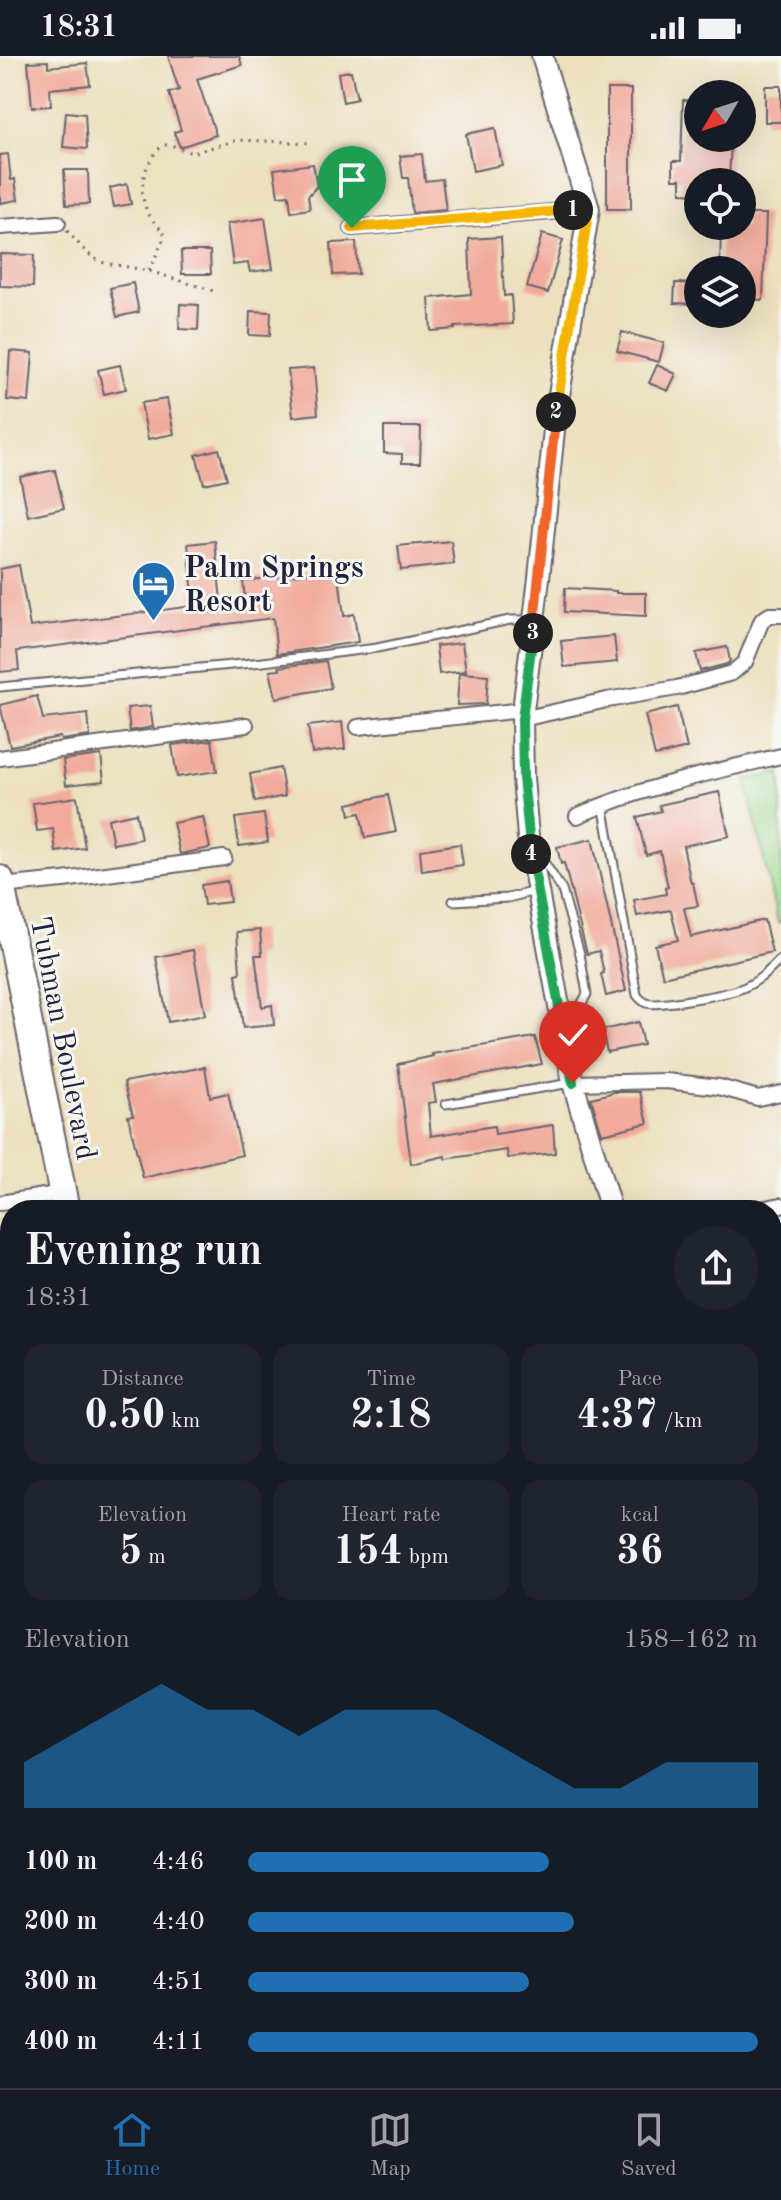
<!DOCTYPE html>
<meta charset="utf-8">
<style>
:root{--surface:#171b24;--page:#20242c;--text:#f1f3f6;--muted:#9ea1a6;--line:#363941;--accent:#1f6fb2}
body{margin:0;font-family:"Old Standard TT",serif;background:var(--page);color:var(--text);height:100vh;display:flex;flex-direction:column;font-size:30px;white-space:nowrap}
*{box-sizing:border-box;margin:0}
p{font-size:26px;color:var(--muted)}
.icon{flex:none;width:44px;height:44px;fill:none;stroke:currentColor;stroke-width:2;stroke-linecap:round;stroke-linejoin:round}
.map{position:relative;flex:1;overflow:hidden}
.panel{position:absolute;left:0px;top:1144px;width:782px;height:888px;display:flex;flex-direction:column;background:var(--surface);border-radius:32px 32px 0 0;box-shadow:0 8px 32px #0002}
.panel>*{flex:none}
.needle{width:52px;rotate:231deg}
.tools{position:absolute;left:684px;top:24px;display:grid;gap:16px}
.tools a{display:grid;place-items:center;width:72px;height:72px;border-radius:50%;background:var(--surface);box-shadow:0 8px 32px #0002;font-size:40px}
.pin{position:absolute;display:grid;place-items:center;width:68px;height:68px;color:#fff;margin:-82px -34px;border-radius:50% 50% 50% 0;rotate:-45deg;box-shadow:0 0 8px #0007}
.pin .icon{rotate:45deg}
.km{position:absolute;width:40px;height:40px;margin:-20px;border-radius:50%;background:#222;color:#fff;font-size:22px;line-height:40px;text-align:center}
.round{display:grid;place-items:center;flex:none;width:84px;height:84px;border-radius:42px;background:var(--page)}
.summary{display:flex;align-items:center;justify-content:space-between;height:136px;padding:0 24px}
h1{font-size:44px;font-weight:800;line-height:60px}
.stats{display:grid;grid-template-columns:repeat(3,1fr);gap:12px;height:136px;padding:8px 24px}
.stats div{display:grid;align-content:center;border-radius:20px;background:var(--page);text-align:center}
.stats b{font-size:40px;font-weight:800}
.stats small{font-size:22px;font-weight:400}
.stats p{font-size:22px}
.chart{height:224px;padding:16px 24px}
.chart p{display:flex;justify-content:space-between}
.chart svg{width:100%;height:144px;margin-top:8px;fill:var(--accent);opacity:.7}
ul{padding:0 24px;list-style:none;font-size:26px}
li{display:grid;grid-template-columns:128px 96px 1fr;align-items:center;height:60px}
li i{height:20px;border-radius:10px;background:var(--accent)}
.status{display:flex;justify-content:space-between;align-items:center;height:56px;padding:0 40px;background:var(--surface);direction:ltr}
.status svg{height:22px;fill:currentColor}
.tabs{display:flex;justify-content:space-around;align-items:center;height:112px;border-top:2px solid var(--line);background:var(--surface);font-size:22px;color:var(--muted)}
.tabs a{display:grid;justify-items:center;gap:4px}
.tabs .current{color:var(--accent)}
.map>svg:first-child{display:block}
.green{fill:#9ddb90;stroke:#607e66;stroke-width:2}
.building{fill:#f1aa9d}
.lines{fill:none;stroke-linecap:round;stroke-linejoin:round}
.lane-casing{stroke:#69646a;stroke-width:11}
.street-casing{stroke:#69646a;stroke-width:18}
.secondary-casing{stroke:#69646a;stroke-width:24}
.highway-casing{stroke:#69646a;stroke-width:30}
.path{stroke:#69646a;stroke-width:3;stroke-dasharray:2 6;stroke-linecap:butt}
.lane{stroke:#fff;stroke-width:7}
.street{stroke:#fff;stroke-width:14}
.secondary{stroke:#fff;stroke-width:20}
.highway{stroke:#fff;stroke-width:26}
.split-1-casing{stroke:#fff;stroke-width:16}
.split-2-casing{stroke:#fff;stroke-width:16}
.split-3-casing{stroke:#fff;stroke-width:16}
.split-4-casing{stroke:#fff;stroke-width:16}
.split-5-casing{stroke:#fff;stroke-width:16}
.split-1{stroke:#f5b400;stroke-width:10}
.split-2{stroke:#f5b400;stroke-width:10}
.split-3{stroke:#f0652b;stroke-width:10}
.split-4{stroke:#22a559;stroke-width:10}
.split-5{stroke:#22a559;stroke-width:10}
.labels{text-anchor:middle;stroke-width:6;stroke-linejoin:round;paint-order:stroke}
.poi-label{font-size:30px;font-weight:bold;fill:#22223b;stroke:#f6f6f2;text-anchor:start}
.street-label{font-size:30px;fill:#22223b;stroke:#f6f6f2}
</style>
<div class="status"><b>18:31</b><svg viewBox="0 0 49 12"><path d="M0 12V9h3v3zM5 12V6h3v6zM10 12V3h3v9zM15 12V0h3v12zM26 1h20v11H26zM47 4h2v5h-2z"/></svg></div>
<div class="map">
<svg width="781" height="2032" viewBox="0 0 781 2032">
<rect width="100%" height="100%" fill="#f6f6f2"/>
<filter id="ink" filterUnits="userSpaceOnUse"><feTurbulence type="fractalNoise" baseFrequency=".0125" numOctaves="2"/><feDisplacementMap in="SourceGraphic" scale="16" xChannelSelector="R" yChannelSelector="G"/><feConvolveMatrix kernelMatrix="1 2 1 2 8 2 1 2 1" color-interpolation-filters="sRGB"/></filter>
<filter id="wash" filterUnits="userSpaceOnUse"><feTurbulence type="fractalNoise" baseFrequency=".006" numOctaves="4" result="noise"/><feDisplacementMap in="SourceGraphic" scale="32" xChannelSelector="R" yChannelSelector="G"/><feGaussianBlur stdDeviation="1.8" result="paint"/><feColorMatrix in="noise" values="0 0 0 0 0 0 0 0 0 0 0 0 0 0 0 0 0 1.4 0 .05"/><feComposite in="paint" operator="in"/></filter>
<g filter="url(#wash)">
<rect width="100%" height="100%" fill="#ece0c0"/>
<path class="green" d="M781 717V866L778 867 746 724Z"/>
<g id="blocks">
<path class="building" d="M168 0H239L242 9 197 23 216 79 180 91 174 76 181 74 169 37 179 34Z
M48 5V11L87 7 90 29 50 33 51 50 32 51 28 6Z
M351 15 357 43 343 46 338 17Z
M765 30H781V66H765Z
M607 33H631V153H607Z
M683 44 698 45V82H731L729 126H698V138L681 137V123H673V105H681Z
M66 56 85 58 87 93 63 91Z
M495 72 502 109 473 115 466 78Z
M8 98 11 124 15 123 18 144 0 147V99Z
M422 98 425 125 442 123 446 154 412 157 408 122H403L400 100Z
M313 108 317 130 308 140 310 153 291 156 289 139 278 140 274 113Z
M64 114H88L89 148 66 149Z
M127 128 131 148 114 151 110 132Z
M745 158H766L763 244 742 243V214H720L721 170H745Z
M265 162 273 213 250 216 248 207 233 209 227 168Z
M542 178 563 184 548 237 527 231Z
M501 181 504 240 511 239 513 268 455 271V273L431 275 429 242 471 238 469 183Z
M356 186 358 218 333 219 331 187Z
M181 195H210L211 218H182Z
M0 198 34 199 33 231 0 230Z
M133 227 139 256 117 261 110 232Z
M675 227 698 228V248L674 247Z
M180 248 199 249 198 274 179 273Z
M250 255 271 256 270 280 249 279Z
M622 276 664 287 659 306 617 295Z
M10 295 33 297 29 346 7 344Z
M120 309 126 333 104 338 98 314Z
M657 309 676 318 668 335 649 327Z
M314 312 318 358 293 361 288 314Z
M167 343 174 378 148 383 141 347Z
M384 371H421L420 407H402V398L384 397Z
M219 393 227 423 204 428 196 399Z
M55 414 64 452 28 460 20 421Z
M215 485 221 546 245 543 243 525 338 513 344 560 354 558 358 586 277 598 273 562 17 595 19 614 0 616V513L19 509 30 571 194 550 188 488Z
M451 485 454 508 401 514 398 490Z
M565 532 616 535V537H646V560L564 556Z
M614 580 617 606 564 611 561 585Z
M462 587 466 615 439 618 436 590Z
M727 591 730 605 727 608 700 615 696 597Z
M326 605 331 632 276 642 270 615 280 614 279 611Z
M459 617 488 619 486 648 457 649Z
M37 640 43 663 88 658 90 680 61 684 60 681 10 690 0 649Z
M150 650 153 671 130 675 127 652Z
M677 651 687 692 655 700 645 659Z
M342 666 345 693 312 697 308 670Z
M212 684 217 715 177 721 172 689Z
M101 699 104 725 66 729 63 704Z
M280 712 285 740 255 746 250 718Z
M719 736 729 780 683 790 691 827H693L698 850 684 852 691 881 764 864 772 896 663 921 655 889 678 884 671 854 637 860 634 844 666 838 665 832 668 831 660 795 646 799 637 761 661 755 659 749Z
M388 739 396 776 365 782 360 757 350 759 348 748Z
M77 741 85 792 56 796 53 773 37 775 33 747Z
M136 757 141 783 113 788 108 763Z
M264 758 268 786 239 790 235 762Z
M203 761 210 792 180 798 173 767Z
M592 783 626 935 606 940 601 918 604 917 599 895 587 898 564 807 561 808 557 791Z
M460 788 463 809 422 815 420 794Z
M227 825 230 846 204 849 201 829Z
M260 874 262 899H255L262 951 272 949 274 969 243 972 236 918 240 917 237 876Z
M193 894 205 959 168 966 156 901Z
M638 966 643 989 607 996 602 974Z
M535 981 542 1008 433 1028 436 1046 428 1047 431 1080 494 1070 495 1078 553 1069 555 1097 508 1102 507 1094 446 1103 445 1100 411 1108 398 1008 433 1000 432 998Z
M205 1011 210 1041 228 1037 242 1099 143 1122 128 1060 133 1059 124 1026Z
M615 1036H640L648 1067 602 1078 591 1042Z"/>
</g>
</g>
<g filter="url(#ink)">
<use href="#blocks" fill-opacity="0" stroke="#69646a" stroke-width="2"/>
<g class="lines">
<defs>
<path id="lane" d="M0 631 263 606 377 592 510 564H532
M603 748 637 939C640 943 642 945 646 947 656 951 728 938 740 933 757 927 769 915 781 903
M539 798 562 834 580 898 587 938 567 974
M453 845 508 842 535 835
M446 1048 571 1027"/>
<path id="street" d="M0 171 58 167
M352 172 589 153
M522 663 607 644 677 632 732 617 745 606 762 564 770 559H781
M358 671 524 654
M0 702 246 669
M577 760C642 731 712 716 781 700
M1 830 63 824 224 802
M573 1027 666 1025 719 1031 758 1042 781 1037
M0 1147 63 1137
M755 1154 781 1149
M0 1266 10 1265
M0 1441 10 1439
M0 1692 10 1690
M0 1745 10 1799
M772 1888 781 1883
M0 1943 10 1941
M440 2032 470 2022"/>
<path id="secondary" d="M542 0 589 153 555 364 539 522 522 663 523 722 528 781 573 1027 611 1154
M772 1617 781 1633"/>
<path id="highway" d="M0 823 66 1154
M312 2022 316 2032"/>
</defs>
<use href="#lane" class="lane-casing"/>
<use href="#street" class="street-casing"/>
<use href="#secondary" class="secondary-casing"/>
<use href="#highway" class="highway-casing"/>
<path class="path" d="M67 175 87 197 100 206 149 215 217 236
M149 215 164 182V175C134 154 137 112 163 89H171L192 97 238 84 312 87"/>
<use href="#lane" class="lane"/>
<use href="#street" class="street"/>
<use href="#secondary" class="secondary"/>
<use href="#highway" class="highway"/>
</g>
</g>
<g class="lines" filter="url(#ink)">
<defs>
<path id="split-1" d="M352 172 573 154"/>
<path id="split-2" d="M556 356 589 153 573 154"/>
<path id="split-3" d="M533 577 556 356"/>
<path id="split-4" d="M531 798 523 722 522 663 533 577"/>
<path id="split-5" d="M531 798 573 1027"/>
</defs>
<use href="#split-1" class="split-1-casing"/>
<use href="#split-2" class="split-2-casing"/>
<use href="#split-3" class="split-3-casing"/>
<use href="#split-4" class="split-4-casing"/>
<use href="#split-5" class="split-5-casing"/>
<use href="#split-1" class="split-1"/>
<use href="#split-2" class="split-2"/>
<use href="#split-3" class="split-3"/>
<use href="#split-4" class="split-4"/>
<use href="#split-5" class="split-5"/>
</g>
<defs>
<symbol id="hotel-pin" viewBox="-11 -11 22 30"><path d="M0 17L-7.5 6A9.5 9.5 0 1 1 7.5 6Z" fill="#1f6fb2" stroke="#f6f6f2"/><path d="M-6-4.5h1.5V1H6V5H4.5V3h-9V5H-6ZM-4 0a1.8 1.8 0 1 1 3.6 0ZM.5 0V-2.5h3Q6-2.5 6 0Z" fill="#fff"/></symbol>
</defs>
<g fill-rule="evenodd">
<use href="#hotel-pin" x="128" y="502" width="51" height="69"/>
</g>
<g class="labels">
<g class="poi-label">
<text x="184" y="521">Palm Springs<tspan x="184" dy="34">Resort</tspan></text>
</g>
<g class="street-label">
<text transform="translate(64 982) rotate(79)" y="10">Tubman Boulevard</text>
</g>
</g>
</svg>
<div class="tools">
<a><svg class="needle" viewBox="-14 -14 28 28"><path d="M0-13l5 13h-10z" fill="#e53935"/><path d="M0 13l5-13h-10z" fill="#9ea1a6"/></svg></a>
<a><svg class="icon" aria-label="locate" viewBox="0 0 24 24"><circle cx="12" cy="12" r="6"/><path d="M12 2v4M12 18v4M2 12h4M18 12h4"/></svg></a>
<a><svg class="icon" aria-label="layers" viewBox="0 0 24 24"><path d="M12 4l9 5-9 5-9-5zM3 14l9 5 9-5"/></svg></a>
</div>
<div class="pin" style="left:352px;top:172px;background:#1e9e55"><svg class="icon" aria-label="arrive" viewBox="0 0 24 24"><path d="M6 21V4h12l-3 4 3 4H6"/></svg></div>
<div class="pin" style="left:573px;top:1027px;background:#d93025"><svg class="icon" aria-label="check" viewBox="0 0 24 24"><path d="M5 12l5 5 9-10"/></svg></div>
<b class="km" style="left:573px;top:154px">1</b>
<b class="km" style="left:556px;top:356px">2</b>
<b class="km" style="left:533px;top:577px">3</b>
<b class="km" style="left:531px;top:798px">4</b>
<section class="panel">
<div class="summary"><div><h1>Evening run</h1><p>18:31</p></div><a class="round"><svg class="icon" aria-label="share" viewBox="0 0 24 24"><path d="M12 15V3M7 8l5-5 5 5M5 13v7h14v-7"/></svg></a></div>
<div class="stats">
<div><p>Distance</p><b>0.50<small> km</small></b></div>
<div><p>Time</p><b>2:18</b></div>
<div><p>Pace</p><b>4:37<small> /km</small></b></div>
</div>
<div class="stats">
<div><p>Elevation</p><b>5<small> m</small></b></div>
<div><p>Heart rate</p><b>154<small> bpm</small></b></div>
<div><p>kcal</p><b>36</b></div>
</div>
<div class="chart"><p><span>Elevation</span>158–162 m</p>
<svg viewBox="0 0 160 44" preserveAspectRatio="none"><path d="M0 44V30L10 22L20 14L30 6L40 14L50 14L60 22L70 14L80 14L90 14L100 22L110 30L120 38L130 38L140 30L150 30L160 30V44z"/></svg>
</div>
<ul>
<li><b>100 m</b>4:46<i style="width:59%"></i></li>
<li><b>200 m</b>4:40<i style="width:64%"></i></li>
<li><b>300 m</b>4:51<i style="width:55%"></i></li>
<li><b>400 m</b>4:11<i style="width:100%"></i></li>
</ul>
</section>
</div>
<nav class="tabs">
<a class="current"><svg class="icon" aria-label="home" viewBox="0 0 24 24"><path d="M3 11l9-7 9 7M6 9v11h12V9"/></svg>Home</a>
<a><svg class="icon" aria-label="map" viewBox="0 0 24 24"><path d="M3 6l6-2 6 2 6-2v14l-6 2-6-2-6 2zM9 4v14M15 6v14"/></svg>Map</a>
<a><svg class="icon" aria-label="saved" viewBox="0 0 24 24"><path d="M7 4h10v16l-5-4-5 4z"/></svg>Saved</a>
</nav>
